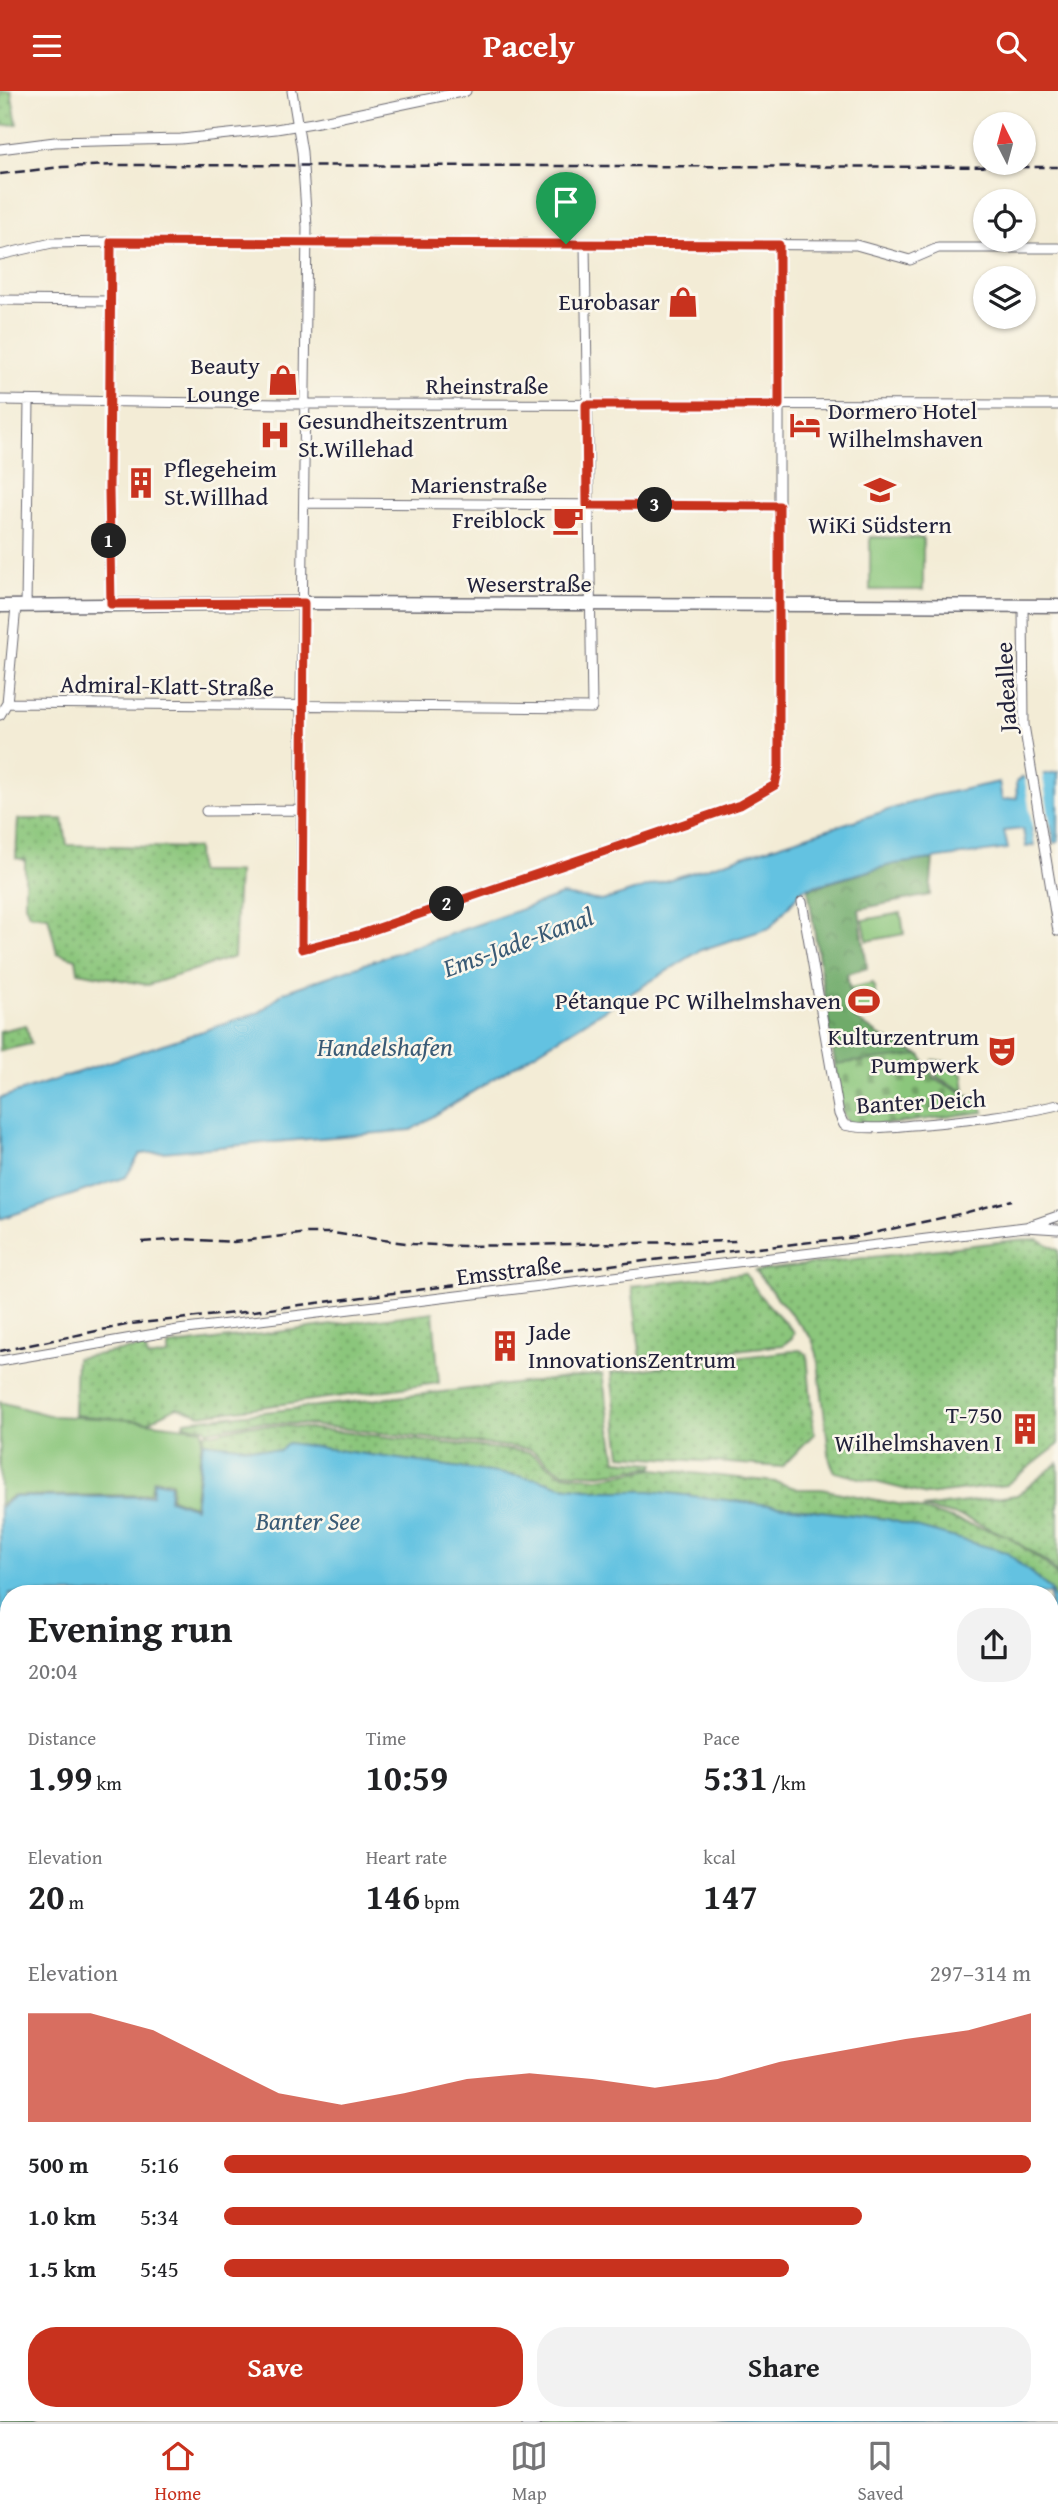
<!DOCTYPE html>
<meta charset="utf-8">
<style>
:root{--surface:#fff;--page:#f2f2f2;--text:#202124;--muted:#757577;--line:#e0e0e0;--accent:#c8321e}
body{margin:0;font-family:"Gentium Book Plus",serif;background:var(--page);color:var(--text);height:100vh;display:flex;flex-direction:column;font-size:26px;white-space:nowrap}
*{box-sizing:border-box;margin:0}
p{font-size:23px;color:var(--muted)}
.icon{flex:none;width:38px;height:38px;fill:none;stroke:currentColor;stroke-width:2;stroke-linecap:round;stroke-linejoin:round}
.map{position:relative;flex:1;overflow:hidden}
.panel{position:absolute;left:0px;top:1494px;width:1059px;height:836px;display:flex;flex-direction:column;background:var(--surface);border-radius:28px 28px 0 0;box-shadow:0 2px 5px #0004}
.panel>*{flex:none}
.needle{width:46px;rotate:354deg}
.tools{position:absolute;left:973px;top:21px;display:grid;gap:14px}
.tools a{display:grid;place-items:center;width:63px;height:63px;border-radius:50%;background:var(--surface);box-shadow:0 2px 5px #0004;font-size:35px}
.pin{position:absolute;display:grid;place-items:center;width:60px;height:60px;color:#fff;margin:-72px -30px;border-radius:50% 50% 50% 0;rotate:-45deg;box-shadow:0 0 7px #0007}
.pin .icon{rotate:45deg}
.km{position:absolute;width:35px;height:35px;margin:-18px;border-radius:50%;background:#222;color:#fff;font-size:19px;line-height:35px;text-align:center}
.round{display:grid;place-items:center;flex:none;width:74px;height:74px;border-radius:28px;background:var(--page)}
.head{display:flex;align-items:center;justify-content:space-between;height:119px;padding:0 28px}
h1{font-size:38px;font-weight:600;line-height:52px}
.metrics{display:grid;grid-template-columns:repeat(3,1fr);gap:10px;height:119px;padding:7px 28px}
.metrics div{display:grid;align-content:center}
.metrics b{font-size:35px;font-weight:600}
.metrics small{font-size:19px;font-weight:400}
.metrics p{font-size:19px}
.chart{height:196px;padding:14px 28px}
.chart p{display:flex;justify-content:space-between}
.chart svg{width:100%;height:126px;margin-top:7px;fill:var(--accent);opacity:.7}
.button{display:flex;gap:14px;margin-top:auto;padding:14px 28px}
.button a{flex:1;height:80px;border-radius:28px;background:var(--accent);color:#fff;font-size:28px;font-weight:600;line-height:80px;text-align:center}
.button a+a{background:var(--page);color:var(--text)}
ul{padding:0 28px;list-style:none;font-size:23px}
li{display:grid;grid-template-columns:112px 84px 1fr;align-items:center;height:52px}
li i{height:18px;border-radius:9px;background:var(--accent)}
header{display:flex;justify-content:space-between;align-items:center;height:91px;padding:0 28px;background:var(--accent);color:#fff;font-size:32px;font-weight:600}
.menu{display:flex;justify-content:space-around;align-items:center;height:98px;border-top:2px solid var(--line);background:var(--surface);font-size:19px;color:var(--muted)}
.menu a{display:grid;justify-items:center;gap:4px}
.menu .selected{color:var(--accent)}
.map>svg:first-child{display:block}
.grass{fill:url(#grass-dots);stroke:#56745b;stroke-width:2}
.forest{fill:url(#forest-crowns);stroke:#496653;stroke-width:2}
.cemetery{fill:url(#cemetery-stones);stroke:#56745b;stroke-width:2}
.green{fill:#8bc67b;stroke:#56745b;stroke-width:2}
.water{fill:#63c2e1;stroke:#42728e;stroke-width:2}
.pier{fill:#f3ecd6}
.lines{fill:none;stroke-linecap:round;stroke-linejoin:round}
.street-casing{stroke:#6b6971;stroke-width:11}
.secondary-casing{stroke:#6b6971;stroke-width:15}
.street{stroke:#fff;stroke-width:9}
.secondary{stroke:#fff;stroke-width:12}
.rail{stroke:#22223b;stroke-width:2.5;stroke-dasharray:10 5;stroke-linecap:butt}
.route-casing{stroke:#fff;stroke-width:14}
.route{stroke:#c8321e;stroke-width:9}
.labels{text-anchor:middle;stroke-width:5;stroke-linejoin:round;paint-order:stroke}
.poi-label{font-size:24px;fill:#22223b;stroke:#fbf7ec;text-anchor:end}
.street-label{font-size:24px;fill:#22223b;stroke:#fbf7ec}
.water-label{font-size:26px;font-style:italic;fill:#395a75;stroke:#fbf7ec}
</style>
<header><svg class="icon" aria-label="menu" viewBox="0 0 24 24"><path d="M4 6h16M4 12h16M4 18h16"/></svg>Pacely<svg class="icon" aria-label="search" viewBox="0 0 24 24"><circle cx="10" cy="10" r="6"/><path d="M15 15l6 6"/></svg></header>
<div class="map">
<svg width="1058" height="2331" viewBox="0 0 1058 2331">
<defs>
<pattern id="grass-dots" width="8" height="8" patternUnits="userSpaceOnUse" patternTransform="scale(1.75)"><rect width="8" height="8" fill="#8bc67b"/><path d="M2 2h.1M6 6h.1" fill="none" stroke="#71a066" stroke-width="1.8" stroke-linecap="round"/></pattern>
<pattern id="forest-crowns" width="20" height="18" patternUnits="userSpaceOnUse" patternTransform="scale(1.75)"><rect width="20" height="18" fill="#70ab6b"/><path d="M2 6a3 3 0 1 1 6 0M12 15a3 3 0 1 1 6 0" fill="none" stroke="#5c8b59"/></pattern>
<pattern id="cemetery-stones" width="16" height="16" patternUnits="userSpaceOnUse" patternTransform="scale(1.75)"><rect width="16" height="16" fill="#8bc67b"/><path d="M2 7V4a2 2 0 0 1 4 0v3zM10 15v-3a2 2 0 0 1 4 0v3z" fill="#71a066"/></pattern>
</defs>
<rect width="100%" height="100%" fill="#fbf7ec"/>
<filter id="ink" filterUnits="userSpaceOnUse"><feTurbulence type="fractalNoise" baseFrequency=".0143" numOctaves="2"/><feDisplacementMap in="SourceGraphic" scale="14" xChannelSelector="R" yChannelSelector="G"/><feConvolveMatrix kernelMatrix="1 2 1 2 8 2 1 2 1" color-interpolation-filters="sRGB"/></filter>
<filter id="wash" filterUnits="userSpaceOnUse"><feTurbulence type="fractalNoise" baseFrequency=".00686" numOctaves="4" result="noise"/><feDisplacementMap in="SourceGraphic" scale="28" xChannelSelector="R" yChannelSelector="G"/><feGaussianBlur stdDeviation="1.57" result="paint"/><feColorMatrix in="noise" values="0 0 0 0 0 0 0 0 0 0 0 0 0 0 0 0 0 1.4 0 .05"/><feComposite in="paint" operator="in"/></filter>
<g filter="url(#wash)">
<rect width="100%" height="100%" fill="#f3ecd6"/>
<path class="grass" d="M0 0H11L17 33 0 35Z
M18 728H63L67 754 197 757 198 781H238L234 866 148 894 78 881 76 868 57 862 48 825 29 823 25 813V769L16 767Z
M26 934 31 953 0 960V940Z
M1038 1148 1058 1159V1354L1006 1394 927 1404 835 1381 830 1370 817 1263 812 1248 755 1180 1015 1149Z
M745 1182 761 1206 794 1241 792 1247 783 1254 641 1269 632 1195Z
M433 1221 439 1292 201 1324 177 1316 148 1331 74 1324 76 1267 145 1256 148 1267 168 1264V1255Z
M800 1259 807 1263 814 1343 782 1376 621 1364 611 1282Z
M602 1283 616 1369 655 1372 654 1376 599 1383 562 1381 530 1358 300 1333 252 1331 207 1340 206 1337 184 1334 185 1330Z
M249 1334 286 1335 529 1361 561 1383 598 1387 654 1378 776 1391 798 1398H821L908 1415 1005 1444 965 1427 923 1417 1017 1404 1058 1372V1483L1049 1473 1006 1444 1046 1473 1058 1486V1517L1050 1498 887 1428 650 1400H603L561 1395 538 1388 288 1352 280 1360 203 1351 204 1342H214Z
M1058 2043V2115L1050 2119V2047Z
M556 2322H688L673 2331H540Z"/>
<path class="forest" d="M933 768 930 804 859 818 867 877 847 883 854 927 880 945 920 964 935 988 980 1011 984 1021 842 1020 808 798 894 773Z
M9 2289V2322H31L37 2331H0V2290Z"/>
<path class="cemetery" d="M920 964 935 988 980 1011 984 1021 866 1036 848 1032 842 1020 835 973Z"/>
<path class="green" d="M870 446 923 447V499H870Z
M901 822 904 843 867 850 863 829Z
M873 892 879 922 856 927 850 897Z
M933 969 947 971 963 984 965 1001 937 986Z
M0 1311 52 1325 120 1328 203 1338 194 1415 171 1407 172 1391 154 1388 150 1402 140 1404 12 1405 0 1414Z
M1058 1700V2015L1050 2020V1701Z"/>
<path class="water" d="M1058 681V751L1054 752 1051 734 1032 736 1035 754 1026 756 1023 738 1004 740 1008 758 894 773 803 798 770 837 701 859 411 1039 140 1063 126 1086 0 1128V1007L260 921 284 901 562 804 602 810 932 705 999 691 1002 709 1017 707 1016 691 1021 687Z
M203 1351 280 1360 288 1352 538 1388 561 1395 603 1400H650L887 1428 1006 1461 1050 1498 1058 1517V1699L1050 1701V1503H9V2288L0 2290V1417L13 1406H139L152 1404 154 1390 170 1393 169 1408 195 1417Z
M1058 2138V2331H712L728 2322H1050V2142Z"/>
<path class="pier" d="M1042 679 1053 752 1051 753 1048 738 1036 739 1038 754 1035 755 1024 683Z"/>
</g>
<g filter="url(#ink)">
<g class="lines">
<defs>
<path id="street" d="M292 0 302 61 307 136 301 616 302 857 361 843 740 714 775 694 779 675V154
M0 58 55 51 181 48 276 38 313 32 466 0
M0 164 52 152 111 151 856 154 910 169 938 157H1058
M0 209 111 210
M0 309 285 313 1058 314
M305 412 779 415
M111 513 109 442 111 151
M26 515 29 310
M1023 515 1024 634 1058 840
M7 612 16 515
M0 624 7 612 592 617 585 153
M206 720 302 719
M802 811 839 1023 844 1034C871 1040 897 1035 925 1033 970 1029 1014 1024 1058 1014
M1026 1136 1058 1125
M0 1270 178 1239 1025 1136 1058 1138
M1050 2040 1058 2035
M528 2331 544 2322"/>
<path id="secondary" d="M0 515 304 512 1058 515"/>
</defs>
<use href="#street" class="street-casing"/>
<use href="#secondary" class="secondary-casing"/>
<use href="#street" class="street"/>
<use href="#secondary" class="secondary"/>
<path class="rail" d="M0 83 62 76 115 74 1058 76
M142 1151 182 1148 234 1151 307 1142H332L413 1153 464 1155 740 1150
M0 1260 131 1233 254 1220 627 1172 855 1146 964 1122 1012 1109"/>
</g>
</g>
<g class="lines" filter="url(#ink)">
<defs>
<path id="route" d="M111 151 779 154V314H586L587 414 779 415V675L775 694 740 714 361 843 302 858 304 512 111 513 109 398Z"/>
</defs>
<use href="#route" class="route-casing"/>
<use href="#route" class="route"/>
</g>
<defs>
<symbol id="shop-bare" viewBox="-9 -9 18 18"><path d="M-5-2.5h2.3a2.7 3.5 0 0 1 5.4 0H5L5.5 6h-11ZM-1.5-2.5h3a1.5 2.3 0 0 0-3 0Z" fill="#c8321e" stroke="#fbf7ec" stroke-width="2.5" paint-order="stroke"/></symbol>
<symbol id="hotel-bare" viewBox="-9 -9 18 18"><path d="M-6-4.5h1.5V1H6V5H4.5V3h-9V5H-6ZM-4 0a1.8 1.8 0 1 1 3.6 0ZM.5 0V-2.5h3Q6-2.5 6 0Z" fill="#c8321e" stroke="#fbf7ec" stroke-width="2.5" paint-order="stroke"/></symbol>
<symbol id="hospital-bare" viewBox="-9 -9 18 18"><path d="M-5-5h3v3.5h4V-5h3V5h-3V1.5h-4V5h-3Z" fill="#c8321e" stroke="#fbf7ec" stroke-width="2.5" paint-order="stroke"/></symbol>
<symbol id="building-bare" viewBox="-9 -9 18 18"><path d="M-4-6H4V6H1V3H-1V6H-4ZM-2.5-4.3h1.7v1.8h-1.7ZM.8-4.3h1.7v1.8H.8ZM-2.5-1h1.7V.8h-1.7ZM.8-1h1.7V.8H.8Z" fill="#c8321e" stroke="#fbf7ec" stroke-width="2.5" paint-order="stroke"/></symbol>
<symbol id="school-bare" viewBox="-9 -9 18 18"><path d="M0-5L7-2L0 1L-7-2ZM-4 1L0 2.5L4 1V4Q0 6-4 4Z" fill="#c8321e" stroke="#fbf7ec" stroke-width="2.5" paint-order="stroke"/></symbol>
<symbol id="cafe-bare" viewBox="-9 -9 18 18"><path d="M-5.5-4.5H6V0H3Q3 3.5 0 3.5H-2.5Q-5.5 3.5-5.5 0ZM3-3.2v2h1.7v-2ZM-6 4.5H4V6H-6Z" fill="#c8321e" stroke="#fbf7ec" stroke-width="2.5" paint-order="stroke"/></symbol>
<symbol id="stadium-bare" viewBox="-9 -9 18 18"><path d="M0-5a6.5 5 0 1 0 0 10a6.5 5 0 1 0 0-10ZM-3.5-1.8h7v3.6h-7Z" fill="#c8321e" stroke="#fbf7ec" stroke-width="2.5" paint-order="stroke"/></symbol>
<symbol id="theatre-bare" viewBox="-9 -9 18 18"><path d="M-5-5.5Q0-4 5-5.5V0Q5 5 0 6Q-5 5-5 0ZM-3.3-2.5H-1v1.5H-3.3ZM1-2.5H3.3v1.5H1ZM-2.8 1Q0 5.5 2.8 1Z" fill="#c8321e" stroke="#fbf7ec" stroke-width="2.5" paint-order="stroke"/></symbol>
</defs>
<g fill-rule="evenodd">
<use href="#shop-bare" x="661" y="189" width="44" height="44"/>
<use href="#shop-bare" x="261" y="267" width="44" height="44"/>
<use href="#hotel-bare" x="783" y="312" width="44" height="44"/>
<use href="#hospital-bare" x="253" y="322" width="44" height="44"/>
<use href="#building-bare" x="119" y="370" width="44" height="44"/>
<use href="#school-bare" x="858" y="377" width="44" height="44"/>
<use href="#cafe-bare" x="546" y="407" width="44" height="44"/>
<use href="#stadium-bare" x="842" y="888" width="44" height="44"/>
<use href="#theatre-bare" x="980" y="938" width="44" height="44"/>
<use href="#building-bare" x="483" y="1233" width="44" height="44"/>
<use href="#building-bare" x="1003" y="1316" width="44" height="44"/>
</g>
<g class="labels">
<g class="poi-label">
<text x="660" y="219">Eurobasar</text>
<text x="260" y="283">Beauty<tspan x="260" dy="28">Lounge</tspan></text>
<text x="828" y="328" text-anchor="start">Dormero Hotel<tspan x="828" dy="28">Wilhelmshaven</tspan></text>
<text x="298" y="338" text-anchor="start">Gesundheitszentrum<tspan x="298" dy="28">St.Willehad</tspan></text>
<text x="164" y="386" text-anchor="start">Pflegeheim<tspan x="164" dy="28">St.Willhad</tspan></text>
<text x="545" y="437">Freiblock</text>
<text x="880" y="442" text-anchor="middle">WiKi Südstern</text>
<text x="841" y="918">Pétanque PC Wilhelmshaven</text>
<text x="979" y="954">Kulturzentrum<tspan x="979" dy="28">Pumpwerk</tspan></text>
<text x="528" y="1249" text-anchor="start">Jade<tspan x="528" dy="28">InnovationsZentrum</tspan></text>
<text x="1002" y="1332">T-750<tspan x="1002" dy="28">Wilhelmshaven I</tspan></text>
</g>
<g class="street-label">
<text x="487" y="303">Rheinstraße</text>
<text x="479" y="402">Marienstraße</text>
<text x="529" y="501">Weserstraße</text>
<text transform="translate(167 595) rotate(1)" y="8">Admiral-Klatt-Straße</text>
<text transform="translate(1006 596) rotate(-93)" y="8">Jadeallee</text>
<text transform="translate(921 1011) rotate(-3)" y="8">Banter Deich</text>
<text transform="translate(509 1180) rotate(-7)" y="8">Emsstraße</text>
</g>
<g class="water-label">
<text transform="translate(518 851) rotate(-20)" y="9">Ems-Jade-Kanal</text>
<text x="385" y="965">Handelshafen</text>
<text x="308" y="1439">Banter See</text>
</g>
</g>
</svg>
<div class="tools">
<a><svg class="needle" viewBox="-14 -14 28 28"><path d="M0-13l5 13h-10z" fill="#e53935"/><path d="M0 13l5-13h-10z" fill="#757577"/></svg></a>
<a><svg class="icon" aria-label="locate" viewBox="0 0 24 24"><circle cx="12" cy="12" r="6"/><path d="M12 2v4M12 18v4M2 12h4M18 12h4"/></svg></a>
<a><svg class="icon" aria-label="layers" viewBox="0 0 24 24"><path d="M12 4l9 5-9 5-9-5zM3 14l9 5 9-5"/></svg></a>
</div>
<div class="pin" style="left:566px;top:153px;background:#1e9e55"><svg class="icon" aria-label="arrive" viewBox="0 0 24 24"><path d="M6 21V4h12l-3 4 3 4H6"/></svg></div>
<b class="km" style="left:109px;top:450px">1</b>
<b class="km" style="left:447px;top:813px">2</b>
<b class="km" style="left:655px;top:414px">3</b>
<section class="panel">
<div class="head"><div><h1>Evening run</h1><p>20:04</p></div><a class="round"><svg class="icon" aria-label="share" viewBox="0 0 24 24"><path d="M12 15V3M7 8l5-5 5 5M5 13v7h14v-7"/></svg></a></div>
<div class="metrics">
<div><p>Distance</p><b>1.99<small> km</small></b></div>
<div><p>Time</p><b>10:59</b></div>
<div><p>Pace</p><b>5:31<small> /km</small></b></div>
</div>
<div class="metrics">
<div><p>Elevation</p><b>20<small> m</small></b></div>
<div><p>Heart rate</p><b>146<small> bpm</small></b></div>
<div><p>kcal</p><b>147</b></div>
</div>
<div class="chart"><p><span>Elevation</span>297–314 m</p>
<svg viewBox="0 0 160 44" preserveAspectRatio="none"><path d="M0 44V6L10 6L20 12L30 23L40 34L50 38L60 34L70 29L80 27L90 29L100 32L110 29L120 23L130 19L140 15L150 12L160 6V44z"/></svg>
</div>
<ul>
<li><b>500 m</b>5:16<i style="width:100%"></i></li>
<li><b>1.0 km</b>5:34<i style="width:79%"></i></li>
<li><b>1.5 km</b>5:45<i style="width:70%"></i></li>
</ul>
<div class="button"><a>Save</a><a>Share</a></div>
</section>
</div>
<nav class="menu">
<a class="selected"><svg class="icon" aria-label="home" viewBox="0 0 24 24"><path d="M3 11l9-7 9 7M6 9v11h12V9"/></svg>Home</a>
<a><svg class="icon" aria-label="map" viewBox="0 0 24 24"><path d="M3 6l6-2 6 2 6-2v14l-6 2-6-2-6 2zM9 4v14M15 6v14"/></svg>Map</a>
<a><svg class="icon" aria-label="saved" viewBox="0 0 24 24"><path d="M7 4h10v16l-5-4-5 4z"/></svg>Saved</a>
</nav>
